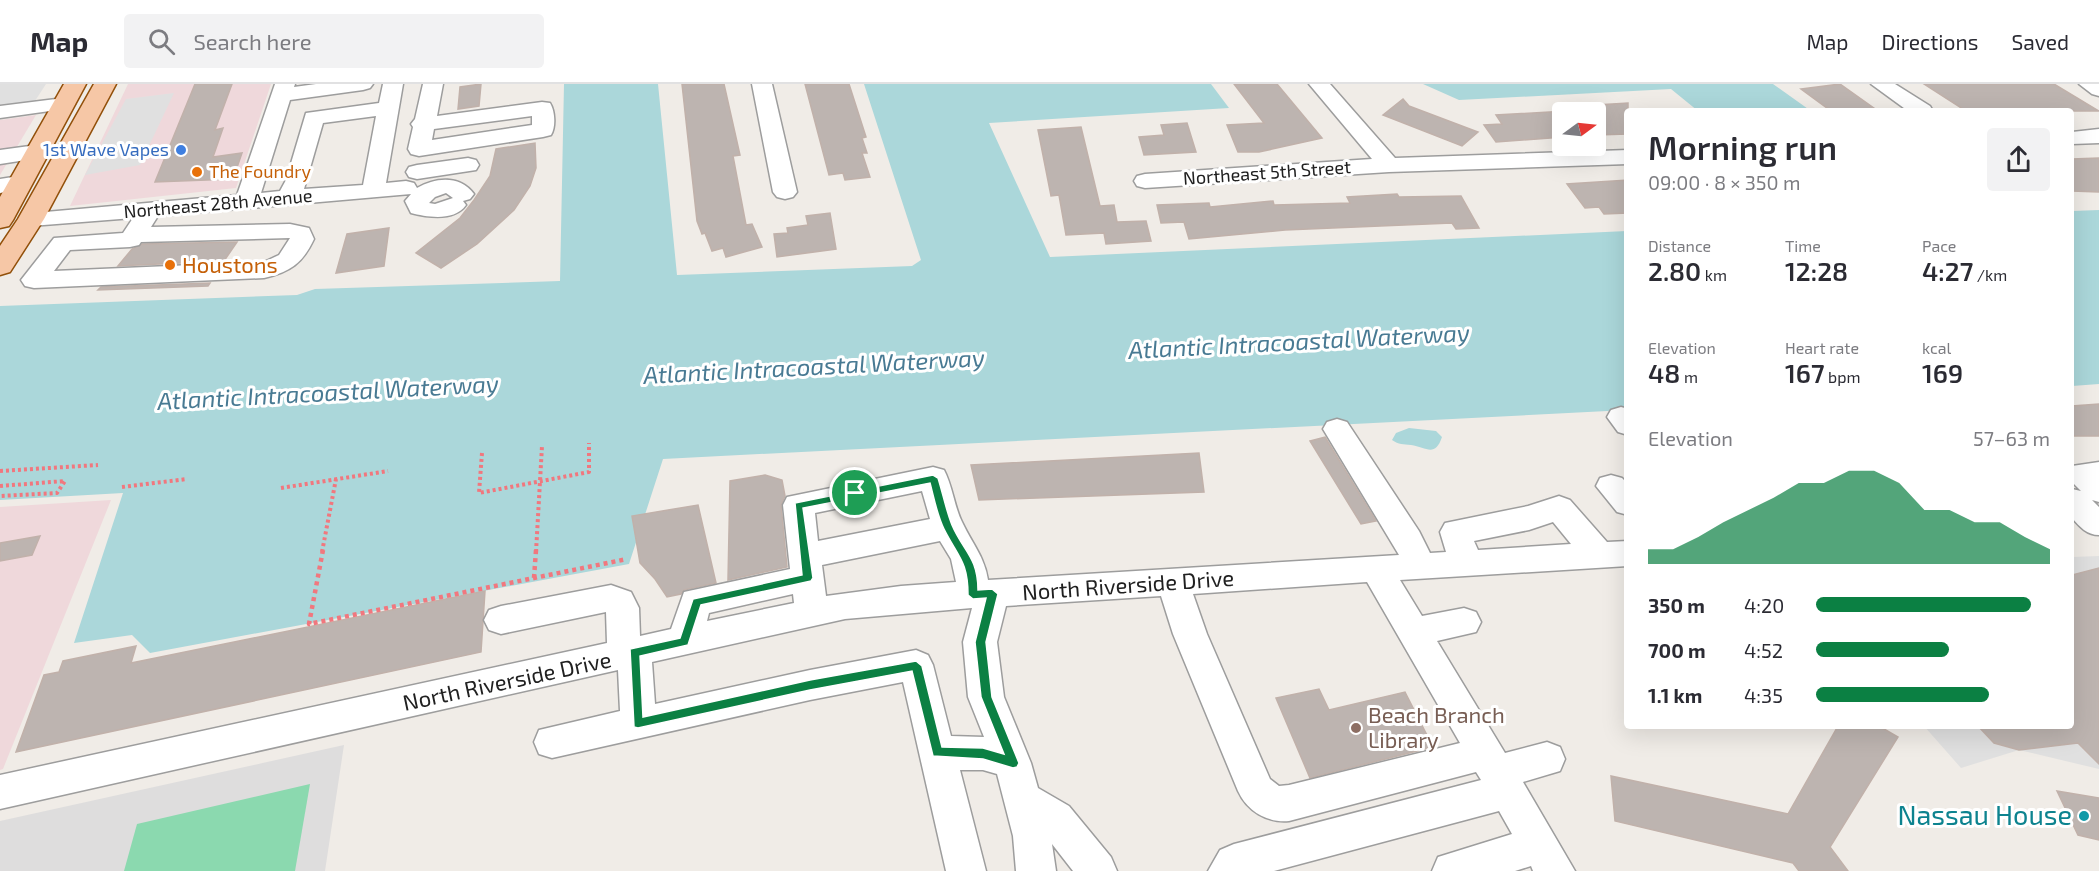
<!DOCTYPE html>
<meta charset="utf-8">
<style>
:root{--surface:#fff;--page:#f2f2f3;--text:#2b2b33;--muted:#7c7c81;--line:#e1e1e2;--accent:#0b8043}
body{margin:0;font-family:"Exo 2",sans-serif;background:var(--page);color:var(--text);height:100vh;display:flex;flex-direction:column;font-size:22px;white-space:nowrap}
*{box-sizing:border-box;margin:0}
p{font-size:20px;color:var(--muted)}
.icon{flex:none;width:33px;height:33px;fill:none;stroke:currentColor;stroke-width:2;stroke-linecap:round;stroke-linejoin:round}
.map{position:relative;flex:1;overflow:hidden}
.panel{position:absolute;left:1624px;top:24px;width:450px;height:621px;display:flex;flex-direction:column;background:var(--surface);border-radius:6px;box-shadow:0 6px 24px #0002}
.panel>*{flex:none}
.needle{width:39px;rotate:75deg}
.buttons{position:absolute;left:1552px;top:18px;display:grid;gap:12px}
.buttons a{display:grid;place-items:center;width:54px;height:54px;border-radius:6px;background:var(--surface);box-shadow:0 6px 24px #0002;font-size:30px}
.pin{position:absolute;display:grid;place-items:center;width:51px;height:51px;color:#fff;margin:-26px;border:3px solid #fff;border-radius:50%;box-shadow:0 2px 6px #0007}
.round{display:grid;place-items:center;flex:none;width:63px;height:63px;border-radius:6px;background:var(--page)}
.summary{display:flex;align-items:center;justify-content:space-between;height:102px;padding:0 24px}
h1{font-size:33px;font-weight:600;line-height:45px}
.stats{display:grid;grid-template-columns:repeat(3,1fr);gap:9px;height:102px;padding:6px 24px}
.stats div{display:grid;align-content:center}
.stats b{font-size:26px;font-weight:600}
.stats small{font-size:16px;font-weight:400}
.stats p{font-size:16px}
.chart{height:168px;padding:12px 24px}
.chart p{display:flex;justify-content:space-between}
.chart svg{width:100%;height:108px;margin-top:6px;fill:var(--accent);opacity:.7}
ul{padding:0 24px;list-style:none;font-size:20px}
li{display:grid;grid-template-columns:96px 72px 1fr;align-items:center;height:45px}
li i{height:15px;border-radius:8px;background:var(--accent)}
header{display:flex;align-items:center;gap:36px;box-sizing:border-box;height:84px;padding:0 30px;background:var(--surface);border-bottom:2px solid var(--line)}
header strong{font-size:28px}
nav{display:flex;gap:33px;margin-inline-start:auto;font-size:21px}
.search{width:420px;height:54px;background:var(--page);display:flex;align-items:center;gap:15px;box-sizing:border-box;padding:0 21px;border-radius:6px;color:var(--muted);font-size:22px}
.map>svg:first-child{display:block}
.residential{fill:#dedddd}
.commercial{fill:#efd8db}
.pitch{fill:#8bd9af}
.parking{fill:#e0e0e0}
.water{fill:#abd7da}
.building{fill:#bdb4b0;stroke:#c1b1aa;stroke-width:1.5}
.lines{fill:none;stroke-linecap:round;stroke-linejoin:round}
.minor-casing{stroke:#9d9d9d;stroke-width:3}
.major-casing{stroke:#92500a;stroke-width:3}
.path-far1{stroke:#f1777e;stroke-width:4;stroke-dasharray:3 3;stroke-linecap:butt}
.path{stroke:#f1777e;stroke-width:4.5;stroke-dasharray:4 4;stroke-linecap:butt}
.minor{fill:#fff;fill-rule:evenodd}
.major{fill:#f6c7a6;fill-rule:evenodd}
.route{fill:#0b8043;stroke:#fff;stroke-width:1.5;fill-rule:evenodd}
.shop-dot{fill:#3f7fe0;stroke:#fff;stroke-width:2}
.food-dot{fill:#e8710a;stroke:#fff;stroke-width:2}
.education-dot{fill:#8d6e63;stroke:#fff;stroke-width:2}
.culture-dot{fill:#0f9aa8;stroke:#fff;stroke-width:2}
.labels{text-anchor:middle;stroke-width:6;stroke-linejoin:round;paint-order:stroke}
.far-shop-label{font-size:18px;fill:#366cbe;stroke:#fff;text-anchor:end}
.far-food-label{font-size:18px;fill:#c56008;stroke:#fff;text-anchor:start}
.far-street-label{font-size:18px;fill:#202020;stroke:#fff}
.food-label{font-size:22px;fill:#c56008;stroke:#fff;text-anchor:start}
.street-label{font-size:22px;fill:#202020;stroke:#fff}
.education-label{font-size:22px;fill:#785e54;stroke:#fff;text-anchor:start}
.water-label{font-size:24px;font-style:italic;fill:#487a93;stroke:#fff}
.near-culture-label{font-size:27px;fill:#0d838f;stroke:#fff;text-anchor:end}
</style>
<header>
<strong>Map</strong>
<div class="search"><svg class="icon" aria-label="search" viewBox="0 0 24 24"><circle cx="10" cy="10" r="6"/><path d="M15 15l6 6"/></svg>Search here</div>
<nav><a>Map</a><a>Directions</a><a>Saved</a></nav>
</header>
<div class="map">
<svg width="2099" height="787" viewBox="0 0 2099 787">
<rect width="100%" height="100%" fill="#f0ece7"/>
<path class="residential" d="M344 661 325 787H0V737Z"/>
<path class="commercial" d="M128 0H271L236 104 70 122Z
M36 31 0 91V36Z
M111 416 3 685 0 686V423Z"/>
<path class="pitch" d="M310 700 295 787H124L137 740Z"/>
<path class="parking" d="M0 0H46L35 17 0 21Z
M174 9 140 81 85 91 126 15Z
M2099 472V685L2019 666 1961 684 1924 642H2072V473Z"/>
<path class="water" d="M564 0H658L677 191 912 182 921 176 864 0H1211L1229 24 989 39 1050 173 1627 147V326L663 375 629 480 150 569 132 551 74 559 123 409 0 416V222L297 211 315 205 560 197Z
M1423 0H1773L1811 27H1698L1671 5 1459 16Z
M2099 126V300L2072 302V127Z
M1409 344 1436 347 1442 353C1435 374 1426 363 1411 361 1403 360 1399 361 1392 356L1396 349Z"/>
<path class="building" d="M195 0H232L215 46 223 44 213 73 242 69 233 95 155 98Z
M481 0 479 22 458 25 460 3Z
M682 0H724L740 71 733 72 746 141 752 140 762 163 726 173 723 164 712 167 705 149 702 150 697 137Z
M805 0H849L866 53 862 54 867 69H862L870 93 845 96 843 89 829 91Z
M1234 0H1277L1322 54 1259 68H1238L1227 41 1264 39Z
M1840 0 1878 27H1831L1801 5Z
M1924 0H2054L2099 27H1966Z
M1403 15 1409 22 1478 48 1462 62 1383 31Z
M1628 19V50L1596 51V28H1563V53L1496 58 1484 41 1502 40 1496 31 1601 25 1597 21Z
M1187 39 1196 68 1144 71 1139 53 1164 51 1161 41Z
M1081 43 1100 122 1114 121 1117 138 1146 137 1151 157 1106 160 1104 149 1066 151 1059 111 1051 112 1038 46Z
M535 59 536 84 530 102 514 126 477 160 441 184 416 169 460 134 474 116 490 92 496 65Z
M2099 74V108L2072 107V75Z
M1628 96V129L1604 130 1599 123 1585 124 1567 100Z
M1397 110 1399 113 1461 112 1479 144 1456 145 1452 139 1285 146 1189 155 1184 138 1161 139 1157 121 1209 119 1210 123 1273 117 1274 121 1350 119 1347 113Z
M830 129 836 165 777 173 774 150 788 149 787 144 808 141 806 132Z
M389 144 384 182 336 189 347 150Z
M237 158 224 177 118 182 132 165 142 160Z
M210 199 208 202 98 206 101 203Z
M2099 320V352H2072V322Z
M1325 353 1376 437 1361 440 1310 357Z
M1199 369 1204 408 979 416 971 381Z
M765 391 782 396 785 412 781 421 787 483 728 496 730 397Z
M698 421 716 499 684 506 681 510 667 513 655 495 640 479 632 432Z
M40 452 32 471 0 477V459Z
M2099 484V680L2078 659 2019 666 1994 659 1978 642H2072V491Z
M485 507 481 568 16 668 44 591 59 588 63 577 136 562 131 579Z
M1319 605 1329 626 1405 608 1433 663 1310 694 1276 614Z
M1838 642H1879L1898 653 1830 763 1848 787H1799L1793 779 1615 737 1611 692 1788 730Z
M2057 707 2099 714V756L2078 751Z"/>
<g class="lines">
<defs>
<path id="minor" d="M275 0H295L294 3 316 0H373L370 4 363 6 290 16 261 109 280 107 286 96 306 29 379 19 383 0H403L386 99 406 97 414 99 417 104C436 93 460 91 474 110L470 115 463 117 466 121C454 138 427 133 411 129L405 117 411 110 158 132 151 143 290 140 309 144 314 155C303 179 290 188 264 194L34 204 25 202 21 196 54 154 123 149 133 134 31 142 23 140 19 135 23 130 237 111ZM376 32 363 101 304 105 323 39ZM446 109 453 114 435 120 429 119 435 113ZM290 154 279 171 264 178 54 187 70 166 130 163 139 161 141 158Z
M423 0H443L437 32 542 18 550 19C555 27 556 43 551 51L543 53 419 72 411 70 408 65 413 43 411 40 415 35ZM532 32V41L432 56 434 45Z
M752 0H772L797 108 793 113 785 115 777 113 773 108Z
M1309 0H1330L1395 74 1628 66V80L1389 88 1145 104 1137 102 1134 97 1137 92 1145 90 1372 75Z
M1871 0H1895L1930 22 1933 27H1908Z
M2079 0H2099V12L2092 10Z
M64 14 71 16 75 20 71 24 0 34V22Z
M2099 45V59L2072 60V48Z
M37 61 45 63 48 68 45 73 0 80V66Z
M468 74 476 76 479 81 476 86 417 95 409 93 406 88 409 83 417 81Z
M19 92 27 94 31 99 27 104 0 109V95Z
M1621 323 1628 325V351L1618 348 1607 333 1611 326Z
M1337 335 1347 338 1419 447 1430 469 1446 468 1440 448 1445 439 1528 422 1559 412 1570 416 1607 458 1628 457V482L1400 496 1422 532 1464 524 1476 528 1481 538 1476 548 1437 557 1505 669 1547 658 1560 663 1565 675 1560 687 1523 698 1575 787H1533L1531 782 1515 787H1432L1438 773 1512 750 1499 727 1274 787H1208L1220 766 1234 760 1481 696 1476 688 1289 737C1267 739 1247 727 1238 707L1173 550 1161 512 1006 522 997 558 1004 613 1031 679 1038 704 1069 722 1111 773 1117 787H1073L1052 760 1056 787H1016L1013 752 997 690 983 686H960L986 787H946L903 598 810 616 552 674 539 670 534 658 539 646 620 627 618 586 0 725V691L607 559 606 528 501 550 489 546 484 536 489 526 501 522 611 501 631 508 639 524 640 552 671 545 684 508 790 485 783 421 787 413 933 383 944 386C953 403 954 423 963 440 972 459 985 474 988 496L1399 471 1323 345 1327 338ZM922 407 930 435 818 457 815 429ZM1553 438 1571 460 1478 466 1474 457 1529 446ZM940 457 951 475 956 498 901 502 826 512 822 481ZM1367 498 1460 659 1289 701 1279 702 1270 695 1207 550 1193 510ZM793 510 794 519 707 537 709 529ZM972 524 963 558 968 613 984 653 951 652 933 581 928 571 916 566 810 586 655 620 652 578 845 535Z
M2099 378V418L2092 416 2099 423V451C2087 451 2080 443 2072 434V405L2081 407 2072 398V382Z
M1611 391 1622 394 1628 400V431L1617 428 1596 402 1600 394Z"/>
<path id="major" d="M64 0H86L13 136 9 142 0 144V113Z
M94 0H116L44 135 10 188 0 191V162L18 135Z"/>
</defs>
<use href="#minor" class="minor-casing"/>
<use href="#major" class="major-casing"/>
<path class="path-far1" d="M482 369 479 409 589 388V359
M0 387 98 381
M0 402 65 397 57 409 0 412
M122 403 187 395
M281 404 388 387
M322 468 336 395
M536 468 542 362"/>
<path class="path" d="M323 466 309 540 627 475
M534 494 536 466"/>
<use href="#minor" class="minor"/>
<use href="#major" class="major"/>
</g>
<path class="route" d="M933 391 938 394C943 410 946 426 952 441 963 467 978 473 978 506L992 505 998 510 986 558 992 613 1019 679 1017 683 1013 684 983 675 933 672 912 587 810 606 638 644 634 643 630 565 680 554 693 515 802 491 795 419ZM930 399C934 414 937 431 944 445 958 473 968 477 968 511L973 515 986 514 975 558 981 613 1004 670 983 664 942 663 922 582 916 577 810 596 643 633 640 572 688 561 701 521 811 497 813 494 803 424Z"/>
<circle class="shop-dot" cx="181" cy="66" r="6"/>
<g class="food-dot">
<circle cx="197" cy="88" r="6"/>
<circle cx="170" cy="181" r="6"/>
</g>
<circle class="education-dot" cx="1356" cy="644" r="6"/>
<circle class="culture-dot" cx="2084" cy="732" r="6"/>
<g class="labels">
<g class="far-shop-label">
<text x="169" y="72">1st Wave Vapes</text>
</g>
<g class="far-food-label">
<text x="209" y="94">The Foundry</text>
</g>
<g class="far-street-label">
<text transform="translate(1267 89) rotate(-4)" y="6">Northeast 5th Street</text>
<text transform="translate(218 120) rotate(-5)" y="6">Northeast 28th Avenue</text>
</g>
<g class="food-label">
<text x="182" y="189">Houstons</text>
</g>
<g class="street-label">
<text transform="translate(1128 501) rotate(-4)" y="8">North Riverside Drive</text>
<text transform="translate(507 597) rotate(-12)" y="8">North Riverside Drive</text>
</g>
<g class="education-label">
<text x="1368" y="639">Beach Branch<tspan x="1368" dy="25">Library</tspan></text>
</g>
<g class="water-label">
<text transform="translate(1299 258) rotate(-3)" y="8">Atlantic Intracoastal Waterway</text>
<text transform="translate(814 283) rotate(-3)" y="8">Atlantic Intracoastal Waterway</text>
<text transform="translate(328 309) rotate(-3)" y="8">Atlantic Intracoastal Waterway</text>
</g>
<g class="near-culture-label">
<text x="2072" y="741">Nassau House</text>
</g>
</g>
</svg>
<div class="buttons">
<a><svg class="needle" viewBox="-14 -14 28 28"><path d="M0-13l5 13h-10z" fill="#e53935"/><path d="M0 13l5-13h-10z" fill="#7c7c81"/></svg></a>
</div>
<div class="pin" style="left:855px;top:409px;background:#1e9e55"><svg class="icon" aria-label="arrive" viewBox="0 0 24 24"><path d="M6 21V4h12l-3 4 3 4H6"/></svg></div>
<section class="panel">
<div class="summary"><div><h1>Morning run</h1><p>09:00 · 8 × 350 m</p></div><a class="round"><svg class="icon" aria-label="share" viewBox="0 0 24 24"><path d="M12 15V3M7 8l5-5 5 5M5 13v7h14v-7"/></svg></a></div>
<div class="stats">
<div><p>Distance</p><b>2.80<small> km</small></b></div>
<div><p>Time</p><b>12:28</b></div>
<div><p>Pace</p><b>4:27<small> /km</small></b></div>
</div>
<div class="stats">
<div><p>Elevation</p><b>48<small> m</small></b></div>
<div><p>Heart rate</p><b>167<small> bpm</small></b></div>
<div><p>kcal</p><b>169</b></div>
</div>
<div class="chart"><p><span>Elevation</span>57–63 m</p>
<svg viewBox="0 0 160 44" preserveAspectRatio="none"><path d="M0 44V38L10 38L20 33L30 27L40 22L50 17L60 11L70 11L80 6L90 6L100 11L110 22L120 22L130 27L140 27L150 33L160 38V44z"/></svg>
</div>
<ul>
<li><b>350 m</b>4:20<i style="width:92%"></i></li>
<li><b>700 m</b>4:52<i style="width:57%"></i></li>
<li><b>1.1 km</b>4:35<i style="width:74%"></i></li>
</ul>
</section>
</div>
